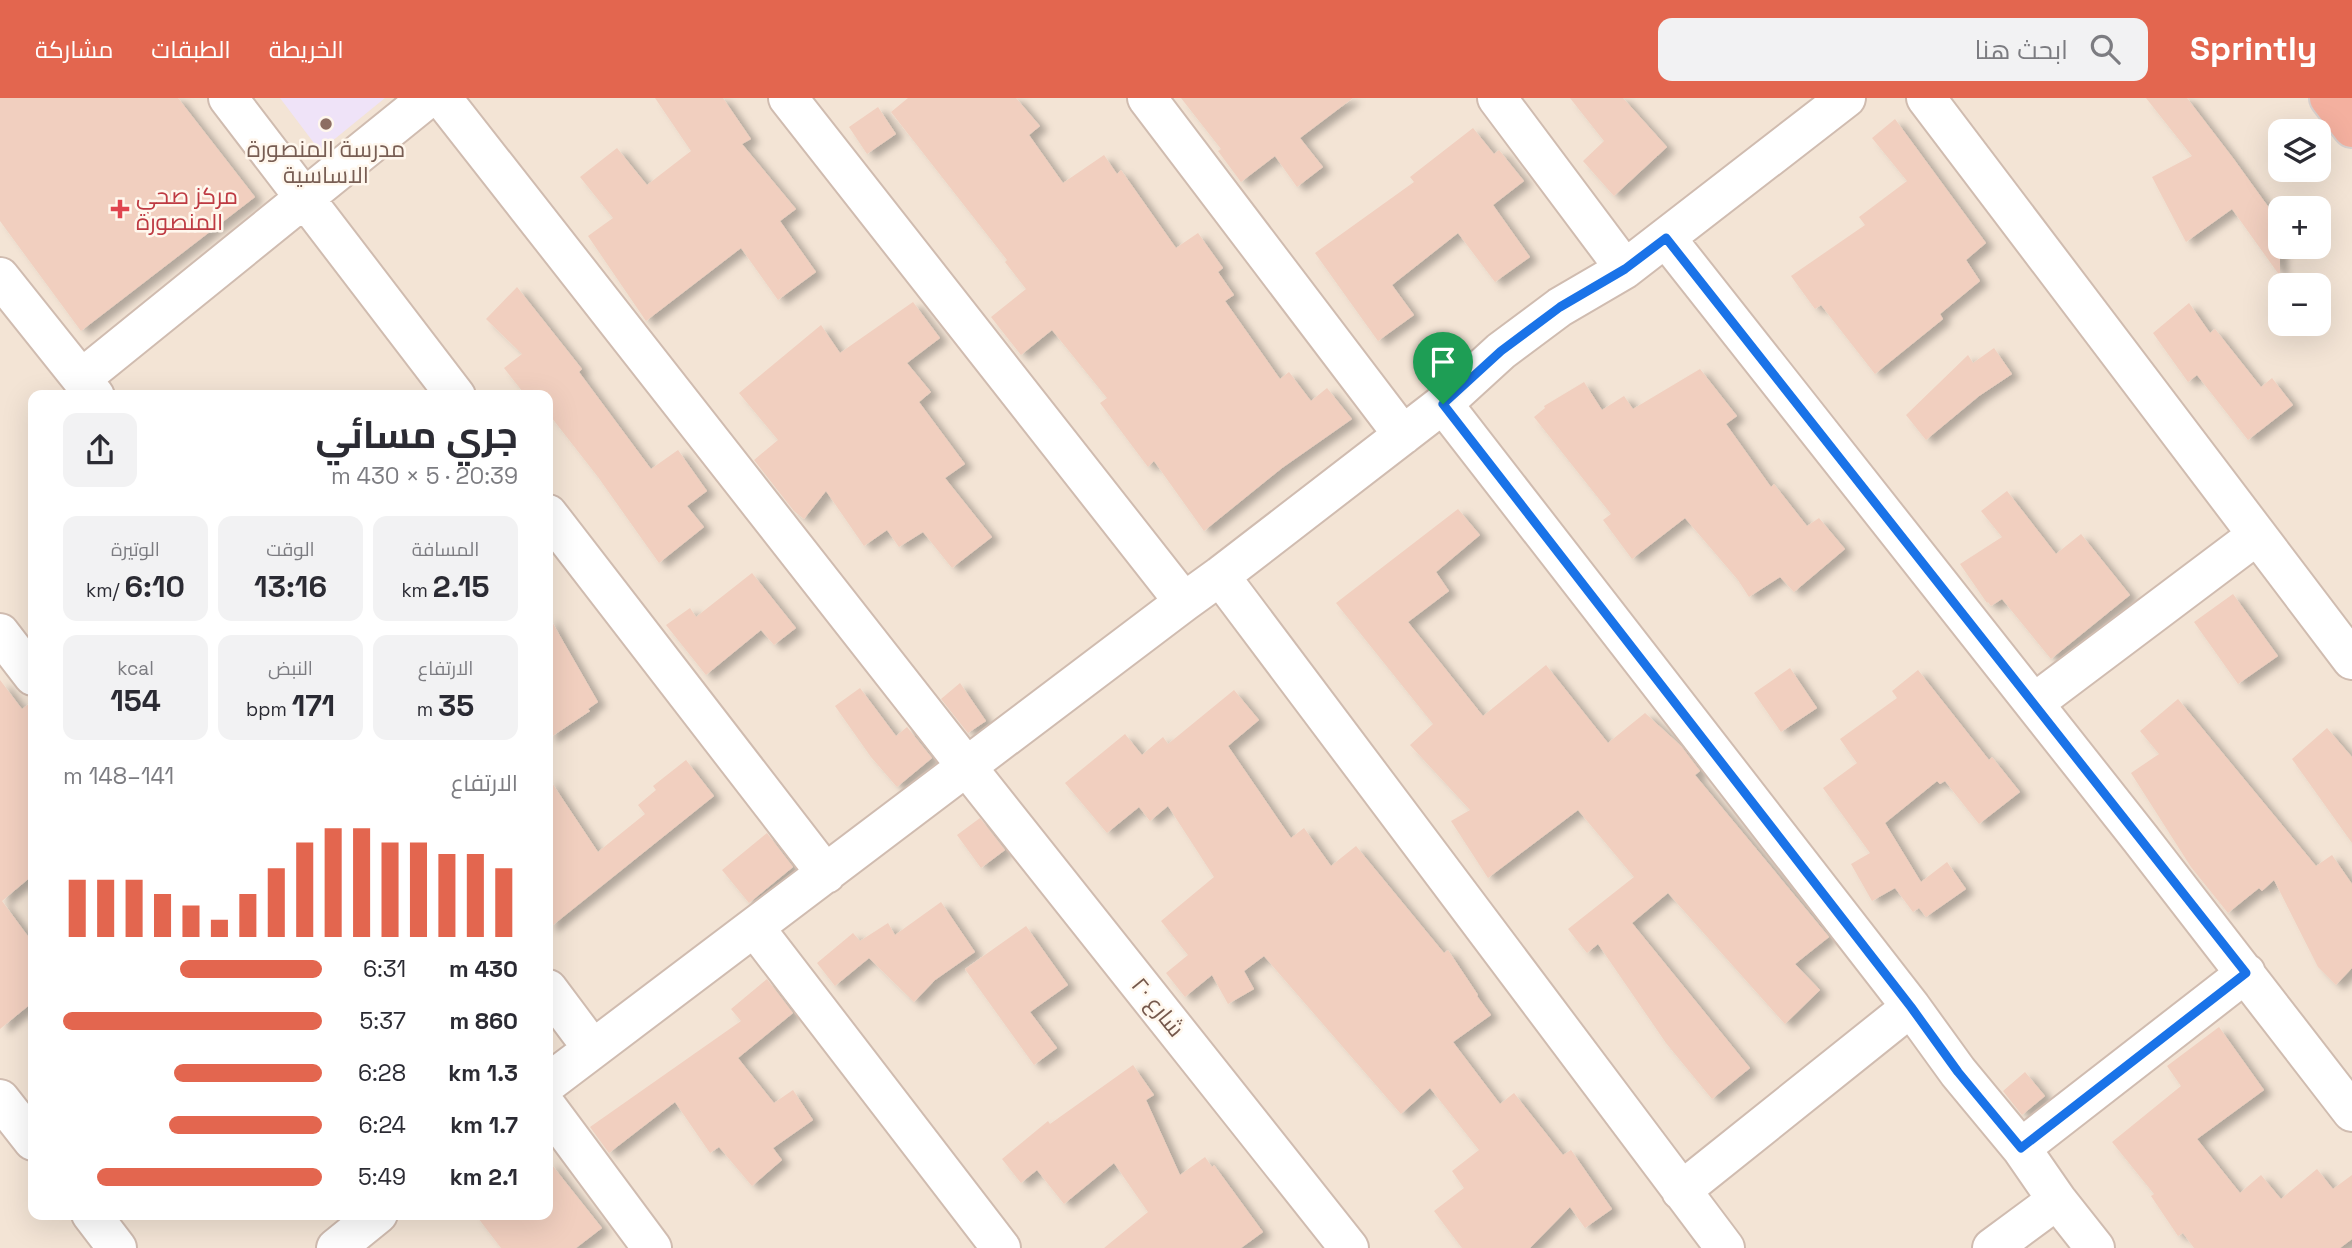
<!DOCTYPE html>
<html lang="ar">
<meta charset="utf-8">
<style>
:root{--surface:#fff;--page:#f2f2f3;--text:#2b2b33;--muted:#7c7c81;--accent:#e3664f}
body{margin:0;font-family:"Space Grotesk",Cairo,sans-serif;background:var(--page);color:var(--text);direction:rtl;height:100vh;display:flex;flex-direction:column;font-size:26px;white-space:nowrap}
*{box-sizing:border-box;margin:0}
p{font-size:23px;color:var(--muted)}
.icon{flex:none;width:38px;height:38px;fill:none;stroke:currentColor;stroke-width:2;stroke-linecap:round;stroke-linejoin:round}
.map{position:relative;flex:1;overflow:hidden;direction:ltr}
.drawer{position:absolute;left:28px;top:292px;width:525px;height:830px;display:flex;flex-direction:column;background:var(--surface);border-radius:14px;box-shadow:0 7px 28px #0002;direction:rtl}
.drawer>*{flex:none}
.controls{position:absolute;left:2268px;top:21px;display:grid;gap:14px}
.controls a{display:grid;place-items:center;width:63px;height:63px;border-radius:14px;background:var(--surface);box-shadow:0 7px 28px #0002;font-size:35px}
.pin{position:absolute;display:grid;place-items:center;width:60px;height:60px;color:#fff;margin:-72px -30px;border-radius:50% 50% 50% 0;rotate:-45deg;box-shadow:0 0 7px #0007}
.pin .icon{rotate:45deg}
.round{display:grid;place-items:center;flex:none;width:74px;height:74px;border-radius:14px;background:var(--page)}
.headline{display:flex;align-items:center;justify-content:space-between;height:119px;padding:0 35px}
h1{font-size:38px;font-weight:700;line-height:52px}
.stats{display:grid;grid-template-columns:repeat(3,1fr);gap:10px;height:119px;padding:7px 35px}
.stats div{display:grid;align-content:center;border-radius:14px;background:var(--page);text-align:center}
.stats b{font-size:30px;font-weight:700}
.stats small{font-size:19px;font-weight:400}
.stats p{font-size:19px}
.chart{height:196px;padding:14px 35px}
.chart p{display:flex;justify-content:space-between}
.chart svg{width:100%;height:126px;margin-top:7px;stroke:var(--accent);stroke-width:6}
ul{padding:0 35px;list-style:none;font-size:23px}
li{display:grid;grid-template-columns:112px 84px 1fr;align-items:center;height:52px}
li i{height:18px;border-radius:9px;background:var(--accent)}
header{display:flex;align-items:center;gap:42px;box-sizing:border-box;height:98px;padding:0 35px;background:var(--accent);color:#fff}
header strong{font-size:33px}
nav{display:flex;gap:38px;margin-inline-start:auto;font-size:24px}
.search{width:490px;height:63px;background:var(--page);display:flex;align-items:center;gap:18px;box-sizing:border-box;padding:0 24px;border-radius:14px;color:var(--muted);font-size:26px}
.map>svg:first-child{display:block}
.residential{fill:#f3e4d5;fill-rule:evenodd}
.education{fill:#efe3f8}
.building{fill:#f1cfbf;filter:url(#shadow)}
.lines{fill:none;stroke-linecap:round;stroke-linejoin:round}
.minor-casing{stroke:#d0bcb0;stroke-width:42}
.highway-casing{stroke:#d8d0cd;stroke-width:42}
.minor{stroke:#fff;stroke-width:38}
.highway{stroke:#f4b09f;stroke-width:38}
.route-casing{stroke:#fff;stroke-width:14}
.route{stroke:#1a73e8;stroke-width:9}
.education-dot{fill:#8d6e63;stroke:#fff7ed;stroke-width:2.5}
.health-dot{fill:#e0444e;stroke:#fff7ed;stroke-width:2.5}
.labels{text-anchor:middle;stroke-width:5;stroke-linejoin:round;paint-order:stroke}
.education-label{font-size:23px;fill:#785e54;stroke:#fff7ed}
.health-label{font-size:23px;fill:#be3a42;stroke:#fff7ed;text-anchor:start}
.street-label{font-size:23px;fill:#75584c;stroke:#fff7ed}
</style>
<header>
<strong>Sprintly</strong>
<div class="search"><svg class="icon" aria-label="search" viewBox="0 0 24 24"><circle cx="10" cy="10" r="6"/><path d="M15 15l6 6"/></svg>ابحث هنا</div>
<nav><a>الخريطة</a><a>الطبقات</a><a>مشاركة</a></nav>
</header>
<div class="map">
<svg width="2352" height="1150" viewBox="0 0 2352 1150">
<defs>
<filter id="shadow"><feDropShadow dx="8" dy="4.5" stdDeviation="3.5" flood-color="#0004"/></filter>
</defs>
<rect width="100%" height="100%" fill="#fcf2e7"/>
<path class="residential" d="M0 0H2352V1150H0ZM2280 33H2319V72H2280ZM2280 110H2319V149H2280ZM2280 187H2319V226H2280ZM33 298H548V1116H33Z"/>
<path class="education" d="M280 0H385L320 53Z"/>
<path class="building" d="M0 0H178L255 99 81 233 0 123Z
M655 0H723L751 41 742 46 796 111 780 123 816 174 778 202 741 150 646 223 588 138 613 120 580 79 617 50 647 87 691 53Z
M908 0H1016L1040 28 1029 37 1063 85 1104 57 1117 76 1121 72 1176 150 1198 135 1223 170 1218 174 1234 197 1225 203 1280 281 1289 274 1311 303 1327 290 1352 321 1282 370 1204 433 1154 363 1148 369 1100 305 1107 300 1052 232 1021 257 991 219 1026 191 1005 164 1007 162 891 14Z
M1181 0H1353L1300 40 1323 69 1297 89 1275 58 1241 84 1218 53 1221 51Z
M1570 0H1623L1667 49 1614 98 1583 63 1604 43Z
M2146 0H2187L2233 60 2280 125V178L2232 111 2186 144 2152 79 2192 58Z
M878 9 896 36 867 56 849 29Z
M1895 21 1986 145 1966 162 1980 183 1940 216 1943 221 1875 276 1821 207 1815 211 1791 178 1865 127 1859 119 1907 83 1872 40Z
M1473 30 1494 56 1499 52 1524 83 1493 107 1530 159 1495 184 1458 135 1392 187 1414 217 1378 243 1315 155 1414 84 1410 79Z
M517 189 582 271 579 274 651 371 678 352 707 393 687 408 704 429 659 465 598 379 548 315V298H526L504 270 522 256 486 221Z
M913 204 940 240 907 265 931 294 919 304 965 366 945 380 992 439 952 470 923 434 899 449 887 432 864 448 826 393 804 421 794 413 754 362 778 342 739 295 821 227 840 255Z
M2189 205 2210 235 2215 231 2261 289 2272 280 2293 307 2248 342 2197 277 2188 284 2153 235Z
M1994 250 2012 276 1979 298 1926 342 1906 317 1968 257 1973 265Z
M1700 271 1737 318 1726 326 1771 389 1774 386 1807 428 1819 420 1845 451 1794 494 1780 479 1749 499 1738 482 1685 420 1632 461 1603 422 1611 416 1534 319 1545 310 1544 308 1584 284 1602 312 1624 298 1633 311Z
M2007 393 2056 456 2081 436 2130 497 2051 561 2002 501 1991 508 1988 504 1987 505 1960 466 2002 439 1981 413Z
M1458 411 1480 437 1436 474 1449 493 1408 524 1483 618 1546 567 1608 645 1645 615 1681 648 1700 673 1695 677 1829 839 1795 866 1820 892 1785 926 1668 795 1632 825 1750 970 1712 1001 1666 945 1598 846 1587 855 1568 831 1634 779 1578 712 1488 780 1451 723 1470 712 1410 647 1433 626 1336 505Z
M752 475 796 530 774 547 761 532 706 577 666 527 690 510 696 519Z
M2233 496 2278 558 2238 586 2194 524Z
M548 517 598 604 588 611 590 613 548 641Z
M1790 570 1817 610 1781 634 1754 595Z
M1918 572 1989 662 1992 659 2020 694 1979 726 1945 683 1940 686 1937 683 1885 725 1921 784 1947 764 1966 791 1926 819 1919 810 1913 814 1895 790 1872 803 1851 766 1870 755 1823 690 1857 665 1840 641 1897 600 1892 593Z
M0 582 22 611 33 603V777L2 803 33 845V904L0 931Z
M960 585 986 623 968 635 941 601Z
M860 590 896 638 907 629 932 660 897 689 871 659 835 608Z
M1234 592 1259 622 1228 648 1291 740 1304 730 1331 768 1356 748 1444 855 1448 852 1478 897 1477 898 1491 917 1453 944 1500 1006 1514 995 1563 1057 1571 1052 1612 1111 1585 1130 1570 1109 1530 1150H1462L1434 1113 1464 1090 1452 1073 1479 1052 1430 990 1401 1016 1264 858 1244 873 1254 891 1228 906 1212 877 1185 899 1166 875 1188 857 1161 823 1214 779 1168 708 1150 723 1139 709 1107 735 1065 685 1125 636 1142 657 1163 639 1168 646Z
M2178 601 2316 768 2332 757 2352 786V870L2336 887 2318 869 2274 782 2262 793 2259 790 2228 815 2191 769 2131 675 2159 656 2140 633Z
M2327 630 2352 659V745L2292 661Z
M686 662 714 698 548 831V679L598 754 645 716 638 707 656 692 653 688Z
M980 720 1005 752 981 770 957 737Z
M767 735 793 769 749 805 722 772Z
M941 804 975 854 935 882 914 904 869 860 835 888 817 865 853 835 860 843 888 825 895 837Z
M1026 828 1068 887 1030 914 1057 950 1034 967 965 871Z
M767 881 793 915 738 960 774 1005 793 992 813 1022 773 1050 782 1062 752 1088 719 1049 710 1055 675 1004 609 1055 590 1029 741 923 731 911Z
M2219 929 2264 992 2197 1041 2240 1095 2261 1077 2281 1101 2317 1071 2333 1091 2352 1077V1141L2340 1150H2194L2183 1135 2178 1138 2151 1098 2154 1096 2112 1044 2181 988 2167 968Z
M1133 967 1154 997 1146 1002 1180 1077 1205 1059 1212 1069 1214 1067 1263 1134 1241 1150H1104L1148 1114 1114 1065 1064 1106 1037 1072 1021 1085 1002 1061 1048 1023 1050 1026Z
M2025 974 2045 998 2022 1017 2003 993Z
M548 1062 602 1130 576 1150H501L475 1116H548Z"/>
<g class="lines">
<defs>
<path id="minor" d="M228 0 456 298
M442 0 966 668 1349 1150
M788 0 1184 504
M1147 0 1403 337
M1497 0 1625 171
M1926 0 2352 562
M1666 140 2140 740 2352 1014
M0 179 95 298
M82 280 428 0
M1443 306 1911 909 1958 974 2021 1050 2057 1102 2095 1150
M548 416 826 776
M1220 478 1725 1150
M0 535 33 578
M2034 605 2256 438
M755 830 1001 1150
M548 891 592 950
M548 985 1184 504 1220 478 1443 306 1501 253 1560 209 1625 171 1846 0
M0 1001 33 1043
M548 1010 652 1150
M2021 1050 2246 875
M1681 1093 1911 909
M91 1116 117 1150
M336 1150 378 1116
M1992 1150 2057 1102"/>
<path id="highway" d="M2329 0 2352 30"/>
</defs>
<use href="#minor" class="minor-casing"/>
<use href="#highway" class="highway-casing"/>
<use href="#minor" class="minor"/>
<use href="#highway" class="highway"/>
</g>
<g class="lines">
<defs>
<path id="route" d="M1666 140 2246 875 2021 1050 1958 974 1911 909 1443 306 1501 253 1560 209 1625 171Z"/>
</defs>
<use href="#route" class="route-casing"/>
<use href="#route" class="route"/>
</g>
<circle class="education-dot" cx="326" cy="26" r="7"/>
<path class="health-dot" d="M116.5 100.5h7v7h7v7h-7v7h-7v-7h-7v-7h7z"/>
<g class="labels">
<g class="education-label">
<text x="326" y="59">مدرسة المنصورة<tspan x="326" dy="26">الاساسية</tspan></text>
</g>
<g class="health-label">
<text x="136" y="106">مركز صحي<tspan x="136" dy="26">المنصورة</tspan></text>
</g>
<g class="street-label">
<text transform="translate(1158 909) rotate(51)" y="8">شارع ٢٠</text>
</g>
</g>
</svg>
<div class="controls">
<a><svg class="icon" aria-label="layers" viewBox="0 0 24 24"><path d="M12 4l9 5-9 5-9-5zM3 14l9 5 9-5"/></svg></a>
<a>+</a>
<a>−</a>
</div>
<div class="pin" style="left:1443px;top:306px;background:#1e9e55"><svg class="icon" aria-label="arrive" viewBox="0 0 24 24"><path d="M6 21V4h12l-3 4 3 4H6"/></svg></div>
<section class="drawer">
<div class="headline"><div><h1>جري مسائي</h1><p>20:39 · 5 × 430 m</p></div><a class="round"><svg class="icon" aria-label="share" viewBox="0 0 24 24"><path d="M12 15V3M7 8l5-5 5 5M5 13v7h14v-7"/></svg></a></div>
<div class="stats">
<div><p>المسافة</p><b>2.15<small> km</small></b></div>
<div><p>الوقت</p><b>13:16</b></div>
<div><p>الوتيرة</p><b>6:10<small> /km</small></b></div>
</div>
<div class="stats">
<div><p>الارتفاع</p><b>35<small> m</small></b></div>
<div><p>النبض</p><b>171<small> bpm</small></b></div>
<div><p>kcal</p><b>154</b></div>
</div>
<div class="chart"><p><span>الارتفاع</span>141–148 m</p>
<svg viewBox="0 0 160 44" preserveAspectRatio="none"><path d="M5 44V24M15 44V24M25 44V24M35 44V29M45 44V33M55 44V38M65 44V29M75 44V20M85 44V11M95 44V6M105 44V6M115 44V11M125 44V11M135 44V15M145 44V15M155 44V20"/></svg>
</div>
<ul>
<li><b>430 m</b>6:31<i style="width:55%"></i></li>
<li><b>860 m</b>5:37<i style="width:100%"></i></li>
<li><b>1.3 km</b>6:28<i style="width:57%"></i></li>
<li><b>1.7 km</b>6:24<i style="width:59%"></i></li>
<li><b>2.1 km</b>5:49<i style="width:87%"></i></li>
</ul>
</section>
</div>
